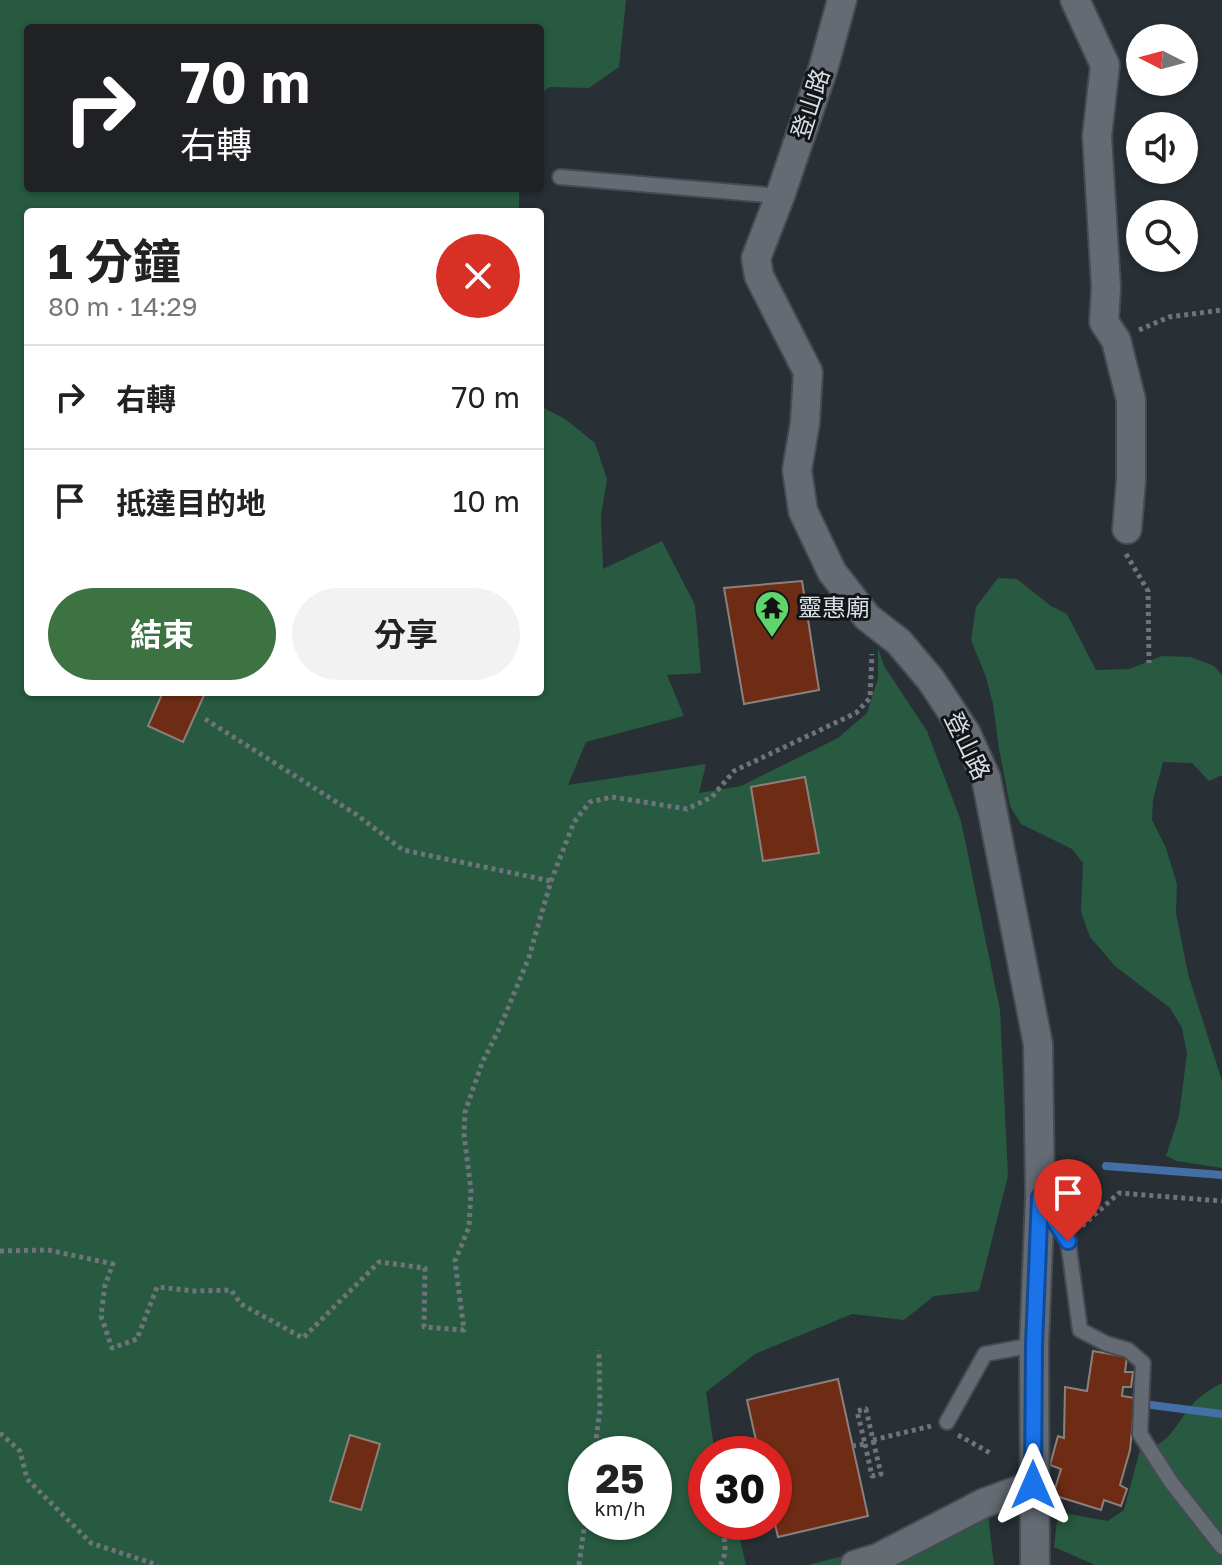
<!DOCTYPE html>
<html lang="zh-TW">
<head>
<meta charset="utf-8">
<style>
	:root { --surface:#fff; --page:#f2f2f2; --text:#222; --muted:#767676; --line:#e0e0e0; --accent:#3d7343 }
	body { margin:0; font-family:"Golos Text","Noto Sans TC",sans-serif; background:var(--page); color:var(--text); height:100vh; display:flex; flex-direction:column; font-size:30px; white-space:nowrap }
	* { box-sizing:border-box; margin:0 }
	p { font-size:26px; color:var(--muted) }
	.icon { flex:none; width:44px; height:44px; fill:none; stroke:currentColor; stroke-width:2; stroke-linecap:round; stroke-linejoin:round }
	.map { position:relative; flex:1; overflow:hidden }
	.sheet { position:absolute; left:24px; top:208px; width:520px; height:488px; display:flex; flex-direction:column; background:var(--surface); border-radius:8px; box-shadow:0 2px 6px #0004 }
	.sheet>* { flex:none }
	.top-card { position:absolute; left:24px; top:24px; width:520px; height:168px; border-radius:8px; box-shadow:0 2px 6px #0004; background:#202124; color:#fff; overflow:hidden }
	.needle { width:52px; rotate:276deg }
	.controls { position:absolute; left:1126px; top:24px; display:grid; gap:16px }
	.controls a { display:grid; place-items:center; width:72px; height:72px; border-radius:50%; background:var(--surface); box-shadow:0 2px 6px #0004; font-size:40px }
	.speed { position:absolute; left:568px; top:1436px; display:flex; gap:16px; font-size:40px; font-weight:700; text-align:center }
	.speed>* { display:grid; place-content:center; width:104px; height:104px; border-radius:50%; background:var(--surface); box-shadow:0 2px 6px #0004; line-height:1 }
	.speed small { font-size:20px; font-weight:400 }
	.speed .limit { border:12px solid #d22; background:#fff; color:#111 }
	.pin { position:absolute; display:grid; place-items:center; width:68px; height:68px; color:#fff; margin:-82px -34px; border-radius:50% 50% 50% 0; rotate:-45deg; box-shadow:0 0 8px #0007 }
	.pin .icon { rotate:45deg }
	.me { position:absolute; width:88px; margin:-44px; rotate:0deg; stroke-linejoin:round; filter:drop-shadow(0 0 6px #0008) }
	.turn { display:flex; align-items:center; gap:28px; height:168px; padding:0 24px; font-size:36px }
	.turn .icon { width:104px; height:104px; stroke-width:2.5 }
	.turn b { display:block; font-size:56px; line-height:68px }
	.round { display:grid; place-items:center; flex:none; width:84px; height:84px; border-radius:42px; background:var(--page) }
	.summary { display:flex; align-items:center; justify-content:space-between; height:136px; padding:0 24px }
	h1 { font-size:48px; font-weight:700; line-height:60px }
	.primary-button { display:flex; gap:16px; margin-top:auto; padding:16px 24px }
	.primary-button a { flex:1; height:92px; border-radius:48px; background:var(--accent); color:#fff; font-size:32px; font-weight:700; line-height:92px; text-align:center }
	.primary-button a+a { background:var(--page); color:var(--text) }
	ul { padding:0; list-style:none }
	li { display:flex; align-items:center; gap:24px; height:104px; padding:0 24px; border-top:2px solid var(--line) }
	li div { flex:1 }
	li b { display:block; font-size:30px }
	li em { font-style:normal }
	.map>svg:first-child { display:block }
	.green { fill:#275a40; fill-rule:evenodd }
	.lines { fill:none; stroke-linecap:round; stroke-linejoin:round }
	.stream { stroke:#436ea6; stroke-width:8 }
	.building { fill:#6f2c14; stroke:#8c807c; stroke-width:2 }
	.service-casing { stroke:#464b51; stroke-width:18 }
	.minor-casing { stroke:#464b51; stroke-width:32 }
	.path { stroke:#6e7479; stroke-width:5; stroke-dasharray:4 4; stroke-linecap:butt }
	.service { stroke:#646b73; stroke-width:14 }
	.minor { stroke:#646b73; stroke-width:28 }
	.route-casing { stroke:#114b97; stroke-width:20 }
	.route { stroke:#1a73e8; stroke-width:14 }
	.labels { text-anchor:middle; stroke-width:6; stroke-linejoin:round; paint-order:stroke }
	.street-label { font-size:24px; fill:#dbdfe4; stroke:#131619 }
	.poi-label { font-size:24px; fill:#dbdfe4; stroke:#131619; text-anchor:start }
</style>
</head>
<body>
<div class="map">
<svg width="1222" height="1565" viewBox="0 0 1222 1565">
	<rect width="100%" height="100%" fill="#282f35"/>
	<path class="green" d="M0,0H626L619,67L589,88L550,87L540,94V28H28V188H519V212H28V692H540V406L565,419L595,443L607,479L601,516L603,569L662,541L695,605L701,673L667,675L684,716L586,742L568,785L706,764L699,793L741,786L838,738L867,713L878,678V648L884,666L927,731L961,821L1000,1010L1008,1176L979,1291L934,1296L904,1320L852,1314L755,1354L706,1392L715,1454H706V1522H736L746,1565H0ZM586,1454H654V1522H586Z
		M998,578L1017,579L1051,606L1067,614L1096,670L1129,669L1162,656L1191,657L1214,666L1222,675V775L1209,781L1192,763L1163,762L1153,800L1152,820L1166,848L1177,884L1176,913L1188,974L1222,1081V1168L1177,1161L1166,1156L1179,1116L1187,1053L1182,1028L1170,1008L1115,966L1090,937L1081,912L1083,863L1072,849L1021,824L1010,806L999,749L993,704L986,677L971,640L976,607Z
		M1222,1383V1565H1095L1054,1547L1058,1512L1108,1521L1124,1510L1140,1450C1169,1446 1174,1427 1191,1406C1199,1396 1211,1389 1222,1383Z
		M985,1489L994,1565H808L879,1547Z"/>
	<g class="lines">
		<path class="stream" d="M1106,1166L1222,1175
			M1151,1405L1222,1414"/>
	</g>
	<path class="building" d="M802,581L819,690L744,704L724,588Z
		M163,692L205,693L183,742L148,726Z
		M805,777L819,853L763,861L751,787Z
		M1093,1351L1127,1357L1125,1372H1133L1131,1387H1123L1122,1396L1135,1398L1130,1450L1120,1485L1127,1489L1121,1506L1104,1500L1101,1510L1053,1495L1061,1469L1050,1465L1058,1436L1064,1438L1065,1387L1087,1391Z
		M838,1379L868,1516L778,1537L774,1520V1454H759L747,1400Z
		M350,1435L380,1444L361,1510L330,1501Z"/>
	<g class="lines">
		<defs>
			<path id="service" d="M560,177L780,196
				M1043,1202L1068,1241L1080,1330L1107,1344L1128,1350L1143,1363L1140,1434L1171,1482L1222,1547
				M947,1422L985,1354L1034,1345"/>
			<path id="minor" d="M842,0L823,69L780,196L756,258L759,276L808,372L805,423L797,470L803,511L832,572L867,617L899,642L931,680L966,733L986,778L1038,1044L1040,1197L1034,1345L1035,1565
				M1075,0L1105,65L1097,136L1106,287L1104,322L1116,340L1131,400V480L1127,529
				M855,1565L878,1558L984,1503L1033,1485"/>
		</defs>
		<use href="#service" class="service-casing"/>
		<use href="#minor" class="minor-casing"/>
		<path class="path" d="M1139,330L1169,317L1222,310
			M1126,554L1148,591L1149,663
			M205,719L357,815L403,850L551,881
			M1082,1226L1119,1193L1222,1201
			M0,1251L48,1250L113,1264L105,1285L101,1316L112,1348L137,1339L157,1287L195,1291L231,1290L241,1304L303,1338L379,1262L425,1268L424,1327L464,1330L455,1261L469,1227L471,1191L464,1134L465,1112L482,1063L501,1025L529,957L551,881L574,822L590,802L612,797L687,809L712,797L734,771L856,713L870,698L872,654
			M0,1433L20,1451L27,1479L91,1543L158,1565
			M958,1435L992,1454
			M865,1444L872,1476L881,1474L873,1440
			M852,1446L865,1444L857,1411L866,1409L873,1440L931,1426
			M594,1454L600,1410L599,1350
			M579,1565L586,1514
			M720,1565C729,1552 724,1536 720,1522"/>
		<use href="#service" class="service"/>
		<use href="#minor" class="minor"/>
	</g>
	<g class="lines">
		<defs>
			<path id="route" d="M1033,1485L1034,1345L1040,1197L1068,1241"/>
		</defs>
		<use href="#route" class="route-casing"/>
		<use href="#route" class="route"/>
	</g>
	<defs>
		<symbol id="temple-pin" viewBox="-11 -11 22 30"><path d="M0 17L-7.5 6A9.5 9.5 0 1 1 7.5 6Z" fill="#5fd56b" stroke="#131619"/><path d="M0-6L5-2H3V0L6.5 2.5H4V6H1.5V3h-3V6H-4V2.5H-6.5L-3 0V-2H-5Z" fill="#111"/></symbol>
	</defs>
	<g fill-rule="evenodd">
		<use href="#temple-pin" x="752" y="588" width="40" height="54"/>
	</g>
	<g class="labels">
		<g class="street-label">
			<text transform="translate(811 104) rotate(-72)" y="8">登山路</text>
			<text transform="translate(967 746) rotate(64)" y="8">登山路</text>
		</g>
		<g class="poi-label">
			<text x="798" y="616">靈惠廟</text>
		</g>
	</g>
</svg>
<div class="controls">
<a><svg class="needle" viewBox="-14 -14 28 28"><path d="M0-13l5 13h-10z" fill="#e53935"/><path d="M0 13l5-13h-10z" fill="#767676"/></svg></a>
<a><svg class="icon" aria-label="sound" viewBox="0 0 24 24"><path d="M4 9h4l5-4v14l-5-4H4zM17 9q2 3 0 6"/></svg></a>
<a><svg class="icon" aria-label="search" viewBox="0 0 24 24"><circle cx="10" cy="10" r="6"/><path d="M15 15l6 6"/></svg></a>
</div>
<div class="speed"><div>25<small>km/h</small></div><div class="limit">30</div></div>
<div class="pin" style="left:1068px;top:1241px;background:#d93025"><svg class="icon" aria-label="arrive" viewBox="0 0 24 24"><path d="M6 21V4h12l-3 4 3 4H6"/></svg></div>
<svg class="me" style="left:1033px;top:1485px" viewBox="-20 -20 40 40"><path d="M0-17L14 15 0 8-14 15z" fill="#1a73e8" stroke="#fff" stroke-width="4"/></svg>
<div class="top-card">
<div class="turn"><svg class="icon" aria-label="right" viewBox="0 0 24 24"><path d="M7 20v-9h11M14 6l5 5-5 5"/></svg><div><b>70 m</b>右轉</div></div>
</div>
<section class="sheet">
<div class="summary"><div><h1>1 分鐘</h1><p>80 m · 14:29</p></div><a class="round" style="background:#d93025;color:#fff"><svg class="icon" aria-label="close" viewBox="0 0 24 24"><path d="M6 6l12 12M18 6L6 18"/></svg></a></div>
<ul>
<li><svg class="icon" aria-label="right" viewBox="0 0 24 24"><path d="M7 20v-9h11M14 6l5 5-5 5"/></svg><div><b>右轉</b></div><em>70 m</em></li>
<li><svg class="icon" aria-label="arrive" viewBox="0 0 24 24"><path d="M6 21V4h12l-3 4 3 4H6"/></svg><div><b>抵達目的地</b></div><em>10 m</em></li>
</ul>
<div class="primary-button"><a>結束</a><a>分享</a></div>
</section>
</div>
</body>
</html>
